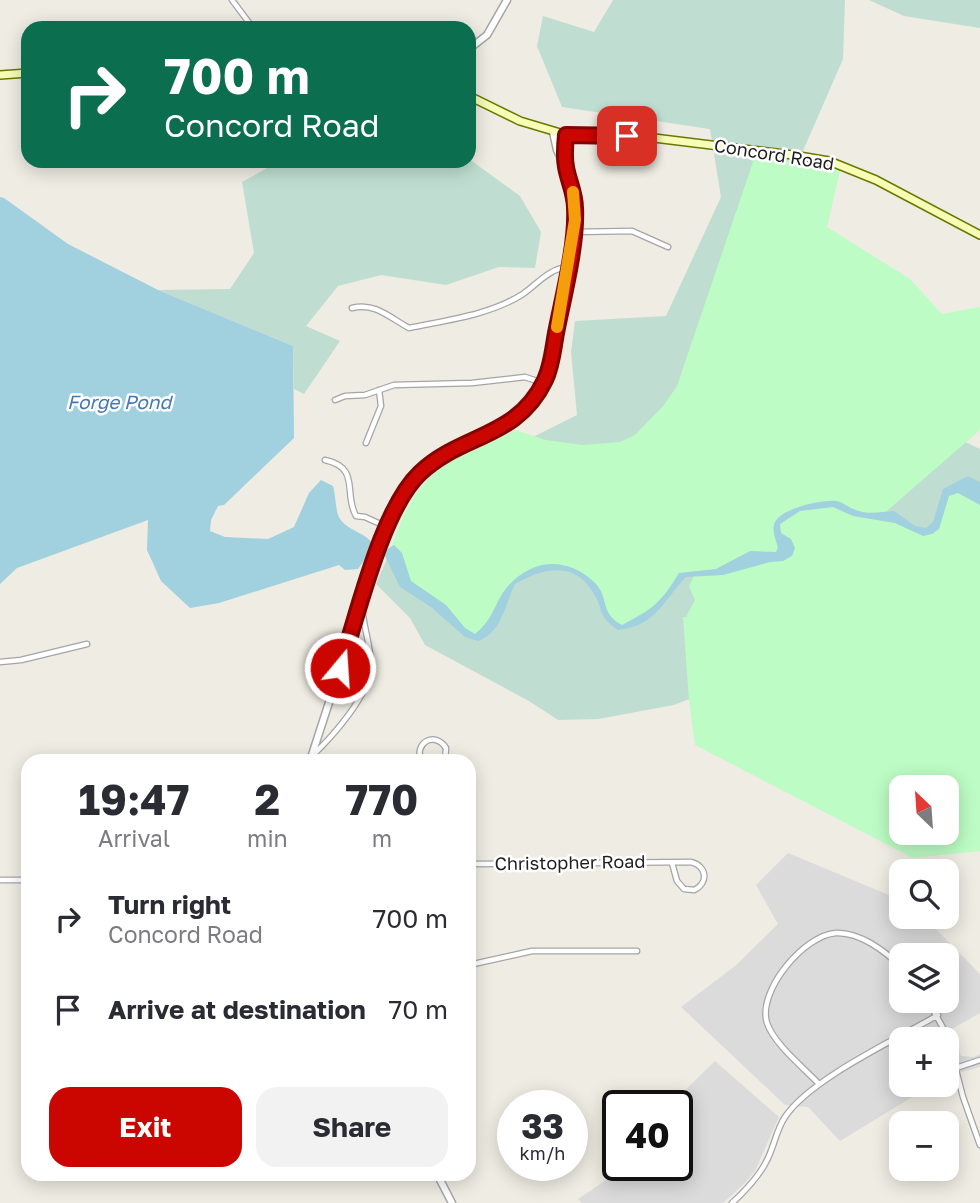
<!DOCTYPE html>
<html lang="en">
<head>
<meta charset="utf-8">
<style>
	:root { --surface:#fff; --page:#f2f2f3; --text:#2b2b33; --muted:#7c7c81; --accent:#cb0500 }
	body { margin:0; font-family:"Golos Text",sans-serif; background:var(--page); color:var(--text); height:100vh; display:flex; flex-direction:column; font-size:26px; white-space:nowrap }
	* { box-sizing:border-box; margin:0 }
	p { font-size:23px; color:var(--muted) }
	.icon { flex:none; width:38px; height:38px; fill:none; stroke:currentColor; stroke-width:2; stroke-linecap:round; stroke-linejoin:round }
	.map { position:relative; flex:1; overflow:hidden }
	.sheet { position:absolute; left:21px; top:754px; width:455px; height:427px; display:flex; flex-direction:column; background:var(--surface); border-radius:21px; box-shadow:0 4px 18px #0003 }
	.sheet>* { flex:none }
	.top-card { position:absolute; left:21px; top:21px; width:455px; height:147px; border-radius:21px; box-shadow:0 4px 18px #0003; background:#0b6e4f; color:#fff; overflow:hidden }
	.needle { width:46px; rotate:335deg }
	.tools { position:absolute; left:889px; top:775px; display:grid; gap:14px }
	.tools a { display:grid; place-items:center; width:70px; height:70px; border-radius:14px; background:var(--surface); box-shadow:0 4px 18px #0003; font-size:35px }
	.speed { position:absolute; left:497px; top:1090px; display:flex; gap:14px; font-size:35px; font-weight:700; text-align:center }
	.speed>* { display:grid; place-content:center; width:91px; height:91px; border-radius:50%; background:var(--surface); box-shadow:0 4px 18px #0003; line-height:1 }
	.speed small { font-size:18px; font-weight:400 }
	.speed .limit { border:4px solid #111; border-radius:10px; background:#fff; color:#111 }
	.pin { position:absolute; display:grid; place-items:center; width:60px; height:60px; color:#fff; margin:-30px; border-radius:14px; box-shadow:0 4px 10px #0006 }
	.me { position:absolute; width:77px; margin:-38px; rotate:18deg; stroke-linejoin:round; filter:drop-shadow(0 0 5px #0008) }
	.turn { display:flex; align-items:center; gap:24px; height:147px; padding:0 28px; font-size:32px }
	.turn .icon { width:91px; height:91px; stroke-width:2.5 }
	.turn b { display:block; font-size:49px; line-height:60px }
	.eta { display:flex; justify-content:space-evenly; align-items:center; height:119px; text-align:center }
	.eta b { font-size:42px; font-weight:700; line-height:49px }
	.cta { display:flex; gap:14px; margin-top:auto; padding:14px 28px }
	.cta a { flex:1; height:80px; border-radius:21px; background:var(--accent); color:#fff; font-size:28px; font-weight:700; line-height:80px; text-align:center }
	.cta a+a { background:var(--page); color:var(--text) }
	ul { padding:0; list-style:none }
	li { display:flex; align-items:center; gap:21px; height:91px; padding:0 28px }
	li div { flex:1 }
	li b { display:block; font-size:26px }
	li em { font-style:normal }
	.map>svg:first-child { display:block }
	.residential { fill:#dcdbdb; fill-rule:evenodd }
	.wetland { fill:#bfded1 }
	.park { fill:#bdfcc4; fill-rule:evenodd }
	.water { fill:#a1d0df }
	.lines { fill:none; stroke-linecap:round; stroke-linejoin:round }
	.minor-casing { stroke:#a5a5a5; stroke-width:7 }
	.tertiary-casing { stroke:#a5a5a5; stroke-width:9 }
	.secondary-casing { stroke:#697900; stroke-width:10 }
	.minor { stroke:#fff; stroke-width:4.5 }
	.tertiary { stroke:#fff; stroke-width:6 }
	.secondary { stroke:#f7fdb4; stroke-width:7 }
	.route-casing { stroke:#840300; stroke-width:18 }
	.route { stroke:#cb0500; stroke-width:12 }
	.slow { stroke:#f59e0b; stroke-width:12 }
	.labels { text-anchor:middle; stroke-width:5; stroke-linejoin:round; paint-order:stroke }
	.street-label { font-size:18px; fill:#1e1e1e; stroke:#fff }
	.water-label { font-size:19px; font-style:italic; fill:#4579b2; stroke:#fff }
</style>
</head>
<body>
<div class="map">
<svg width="980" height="1203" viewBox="0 0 980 1203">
	<rect width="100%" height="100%" fill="#efece3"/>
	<path class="residential" d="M788,853L901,900V917H924L980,974V1013L952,1029L961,1056L974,1057L980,1054V1067L947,1076V1040H901V1085H932L840,1141L808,1107L785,1105L681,1007L735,966L778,924L756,885ZM901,956H947V1001H901Z
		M715,1061L779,1117L755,1171L745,1183L723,1203H582L578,1199L627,1166H677V1106H669Z"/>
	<path class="wetland" d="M613,0H845L843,59L779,206L871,397L980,449V558L705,693L674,705L598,719L558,720L529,701L425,645L410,618L376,584L401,526L525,441L577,415L571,352L575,321L666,316L721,197L710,129L562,107L537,46L543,16L594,32Z
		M869,0H980V28L904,16Z
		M469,159L520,196L541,232L535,268L499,267L446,285L381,275L338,286L306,326L340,341L304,394L294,389L293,346L158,290L230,289L254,253L242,182L280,161H469Z"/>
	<path class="park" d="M755,156L807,163L840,171L827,227L910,279L942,314L980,307V430L881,516L916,531L935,526L947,495L960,489L980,502V851L913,858L695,745L689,700L683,617H686L695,600L689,586L694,576L692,574L678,581L660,608L620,628L607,619L593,587L573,570L554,566L534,571L513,583L497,620L480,637L465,635L411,588L389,556C399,521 414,485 446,465C468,451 493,444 515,430L546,440L582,445L620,442L635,435L664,405L677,386ZM901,788H947V833H901Z"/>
	<path class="water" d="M0,197L4,198L68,244L158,290L293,346L294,438L224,505L218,506L211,520L210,531L225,537L268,539L294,527L309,493L321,480L333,486C336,496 335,511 340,519C349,532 367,532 374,546L358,569L345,570L339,565L219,603L190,608L161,581L147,550L148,520L17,568L0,584Z
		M968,476L980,482V505L958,493L949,496L939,529L932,534L923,536L895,523L853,516L833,507L800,511L780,524L781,533L791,539L795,548L792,556L783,561L770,562L723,575L686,577C663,601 656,626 618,630C596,615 605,610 592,591C573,560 541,569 515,584C504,606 503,631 478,641L465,637L431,607L400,587L383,552L394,545L402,553L411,581L446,605L465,628L475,634C495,618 494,602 508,586C534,558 567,557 594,582C610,597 599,613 622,625C654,608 660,604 679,573L716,569L750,551L776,552L778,548C776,539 771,531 775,522C782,508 823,499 836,501C843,502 849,508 856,510C868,515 881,512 894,511L915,526L926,528L933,522L943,489Z"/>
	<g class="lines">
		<defs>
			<path id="minor" d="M232,0L253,28
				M573,232L632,231L668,247
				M352,308C375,302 390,318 409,328C447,320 490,315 523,294C537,284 550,268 568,267
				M335,400L345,396L365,395L394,385L472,383L525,377L543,383
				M366,443L381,406L379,390
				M325,460C361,468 343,493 356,516L365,517L387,527
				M0,662L21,660L87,644
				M312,756C332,737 370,695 371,666C371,646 363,626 362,606
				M421,761C414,742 435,731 446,748L445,761
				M469,864L691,862C707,866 709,883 694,890L684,889L677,881L672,863
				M0,880H28
				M469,965L532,951H637
				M928,1001L947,1035L963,1097L980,1145
				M956,1068L980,1060
				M819,1084C804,1068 774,1044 767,1023C757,991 804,935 836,933C860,932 885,951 901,967
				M732,1203C745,1191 758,1178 766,1162C774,1148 776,1130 785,1117C810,1079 897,1039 938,1015"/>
			<path id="tertiary" d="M469,49L487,35L507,0
				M566,163L567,135
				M310,761L384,533L403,496L414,479L435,461L503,426L520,415L532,402L546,378L561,312L575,220L572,183L557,150L553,132
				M437,1174L452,1203"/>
			<path id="secondary" d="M0,75L28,73
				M469,96L520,121L567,135L646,137L793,155L829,161L876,180L980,235"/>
		</defs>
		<use href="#minor" class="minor-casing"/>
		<use href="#tertiary" class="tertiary-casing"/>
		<use href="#secondary" class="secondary-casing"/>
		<use href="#minor" class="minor"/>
		<use href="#tertiary" class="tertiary"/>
		<use href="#secondary" class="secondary"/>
	</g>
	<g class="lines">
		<defs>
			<path id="route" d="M340,668C358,615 381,510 420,473C462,433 517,439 545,380C552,365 553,349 556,333C563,297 577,244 575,208C575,193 568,180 566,167C564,157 565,145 566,135L627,136"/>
		</defs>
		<use href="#route" class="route-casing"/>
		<use href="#route" class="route"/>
		<path class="slow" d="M557,327L575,220L573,192"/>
	</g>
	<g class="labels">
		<g class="street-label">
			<text transform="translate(774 155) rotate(9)" y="6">Concord Road</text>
			<text transform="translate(570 863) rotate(-1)" y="6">Christopher Road</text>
		</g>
		<g class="water-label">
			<text x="119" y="409">Forge Pond</text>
		</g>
	</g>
</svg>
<div class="tools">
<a><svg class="needle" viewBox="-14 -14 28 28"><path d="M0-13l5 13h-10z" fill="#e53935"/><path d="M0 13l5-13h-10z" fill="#7c7c81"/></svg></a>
<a><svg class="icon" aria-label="search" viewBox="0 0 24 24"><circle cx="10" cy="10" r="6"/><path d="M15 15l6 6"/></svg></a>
<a><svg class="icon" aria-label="layers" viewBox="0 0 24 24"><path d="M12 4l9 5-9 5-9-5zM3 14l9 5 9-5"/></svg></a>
<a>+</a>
<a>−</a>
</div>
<div class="speed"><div>33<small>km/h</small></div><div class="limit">40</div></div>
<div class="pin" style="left:627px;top:136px;background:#d93025"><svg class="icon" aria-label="arrive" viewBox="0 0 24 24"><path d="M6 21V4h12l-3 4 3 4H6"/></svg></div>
<svg class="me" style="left:340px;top:668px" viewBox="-20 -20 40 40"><circle r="17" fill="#cb0500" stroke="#fff" stroke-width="3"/><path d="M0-11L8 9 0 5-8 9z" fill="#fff"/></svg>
<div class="top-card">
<div class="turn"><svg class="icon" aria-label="right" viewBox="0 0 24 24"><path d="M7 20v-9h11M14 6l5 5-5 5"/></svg><div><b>700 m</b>Concord Road</div></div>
</div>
<section class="sheet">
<div class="eta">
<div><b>19:47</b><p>Arrival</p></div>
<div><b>2</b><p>min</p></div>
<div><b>770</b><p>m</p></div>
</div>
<ul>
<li><svg class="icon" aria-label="right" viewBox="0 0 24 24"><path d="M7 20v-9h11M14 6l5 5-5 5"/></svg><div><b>Turn right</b><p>Concord Road</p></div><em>700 m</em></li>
<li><svg class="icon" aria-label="arrive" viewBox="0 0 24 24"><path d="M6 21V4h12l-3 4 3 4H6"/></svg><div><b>Arrive at destination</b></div><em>70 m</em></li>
</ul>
<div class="cta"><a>Exit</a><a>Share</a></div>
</section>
</div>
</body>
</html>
